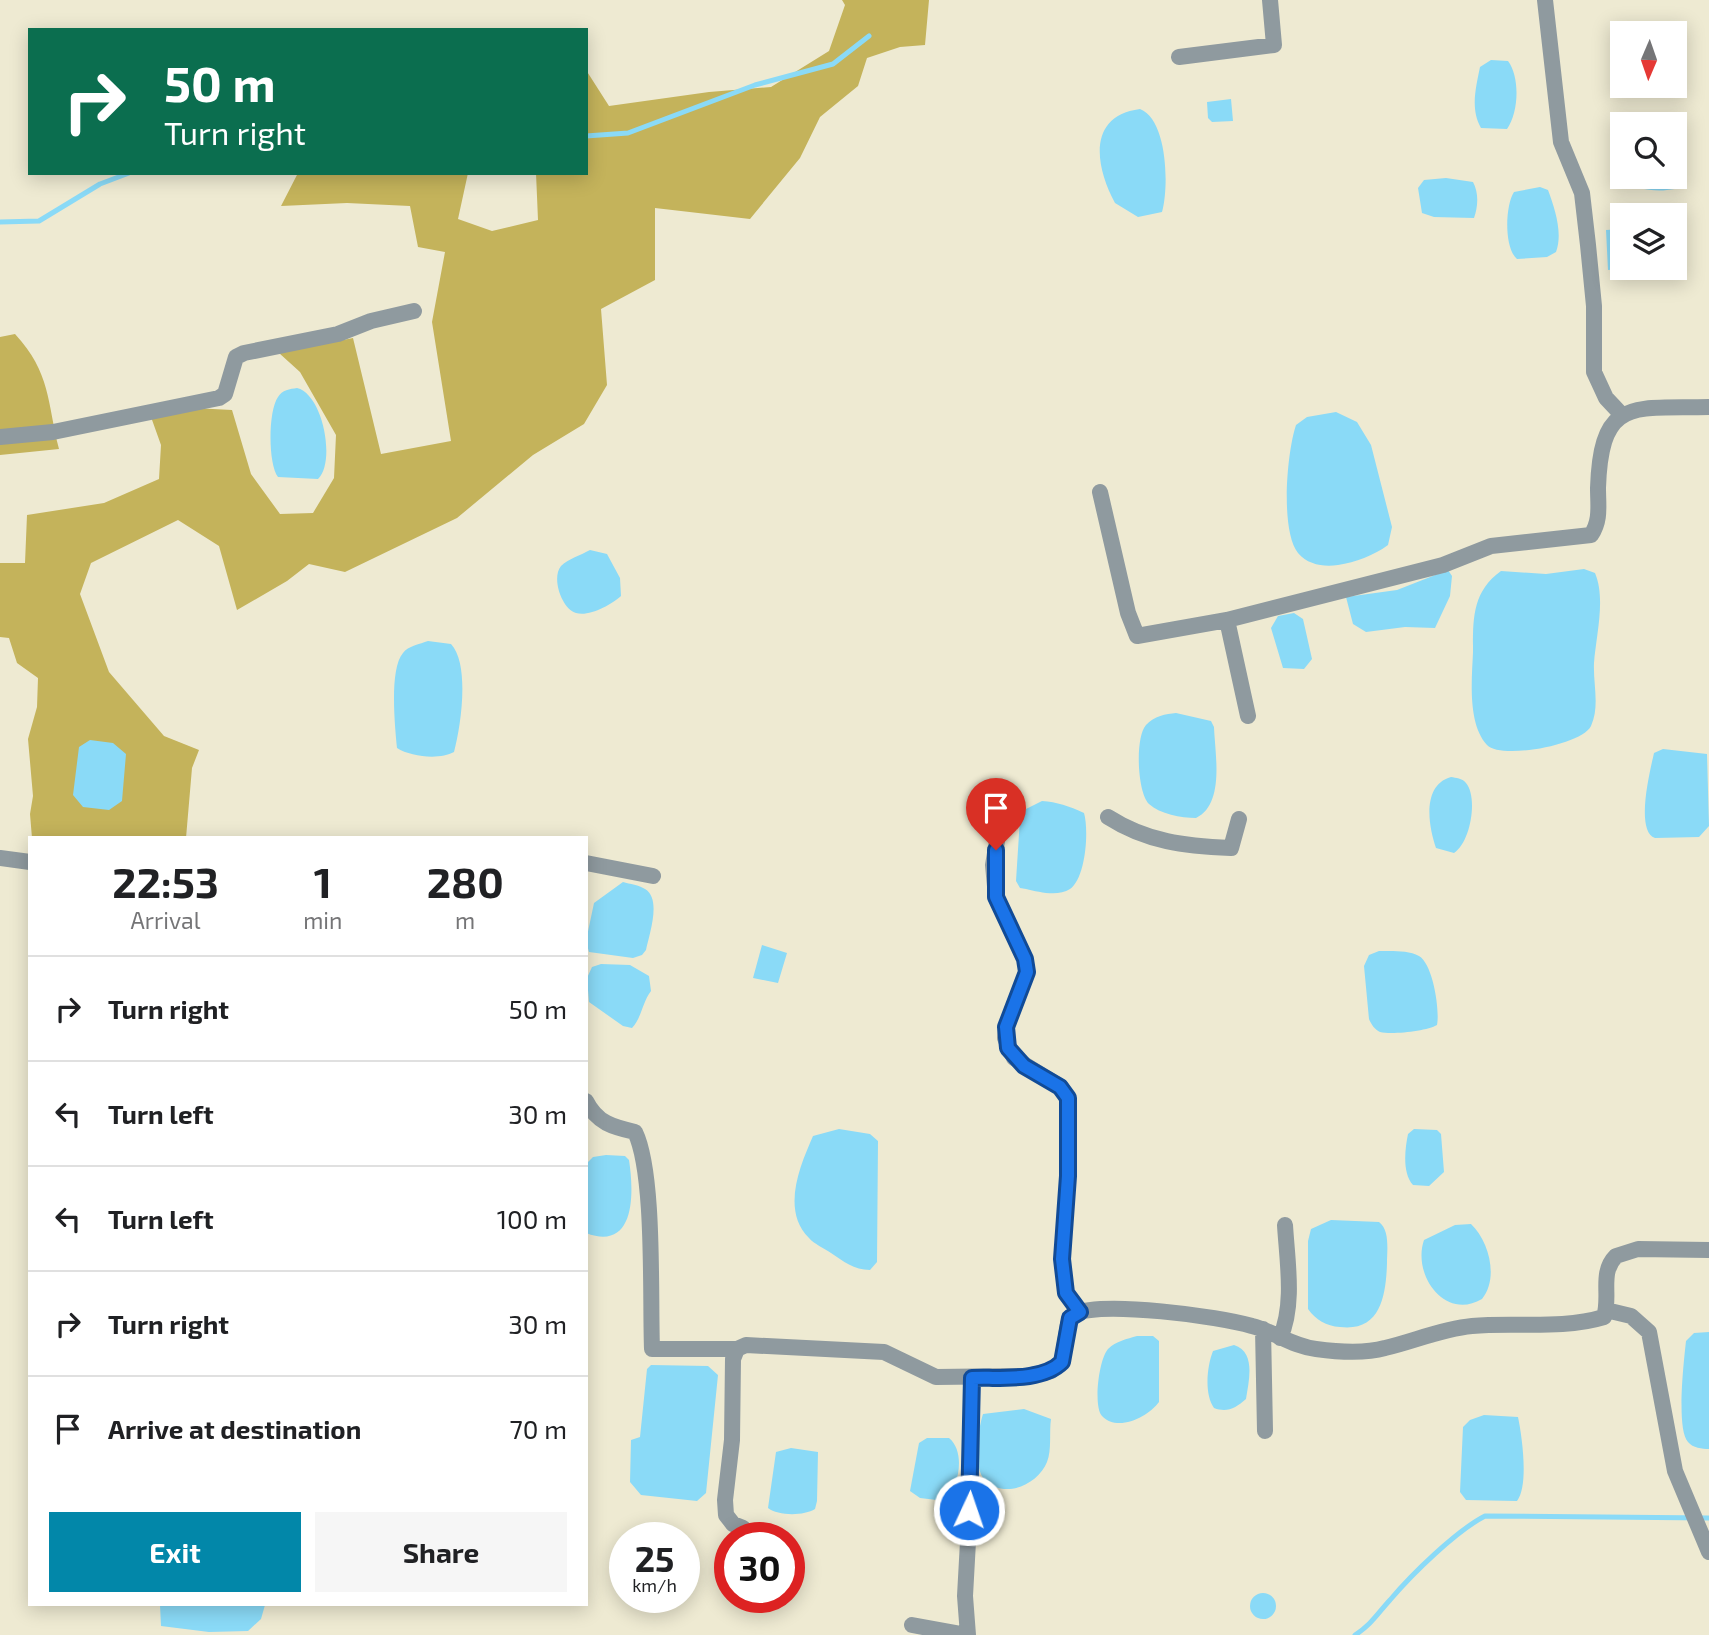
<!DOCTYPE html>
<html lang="en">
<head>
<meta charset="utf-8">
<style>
	:root { --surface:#fff; --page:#f6f6f6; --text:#202124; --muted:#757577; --line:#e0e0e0; --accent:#0287a9 }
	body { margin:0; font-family:"Exo 2",sans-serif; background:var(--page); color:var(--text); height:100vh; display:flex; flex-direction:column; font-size:26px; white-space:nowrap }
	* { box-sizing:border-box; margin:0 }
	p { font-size:23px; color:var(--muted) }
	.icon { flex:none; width:38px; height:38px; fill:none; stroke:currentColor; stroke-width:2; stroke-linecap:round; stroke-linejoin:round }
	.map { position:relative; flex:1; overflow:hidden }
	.details { position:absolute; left:28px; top:836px; width:560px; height:770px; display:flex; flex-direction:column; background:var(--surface); border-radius:0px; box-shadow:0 4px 18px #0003 }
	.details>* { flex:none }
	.banner { position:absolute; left:28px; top:28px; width:560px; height:147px; border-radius:0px; box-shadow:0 4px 18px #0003; background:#0b6e4f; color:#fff; overflow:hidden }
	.needle { width:46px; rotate:182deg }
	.controls { position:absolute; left:1610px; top:21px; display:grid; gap:14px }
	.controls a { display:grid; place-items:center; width:77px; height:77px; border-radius:0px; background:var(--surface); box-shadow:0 4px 18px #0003; font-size:35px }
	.speed { position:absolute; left:609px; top:1522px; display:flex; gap:14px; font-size:35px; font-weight:700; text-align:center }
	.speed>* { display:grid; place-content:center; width:91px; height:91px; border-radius:50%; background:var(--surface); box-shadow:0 4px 18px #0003; line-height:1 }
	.speed small { font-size:18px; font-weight:400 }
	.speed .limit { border:10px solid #d22; background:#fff; color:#111 }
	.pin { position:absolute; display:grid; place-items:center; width:60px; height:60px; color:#fff; margin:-72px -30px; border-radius:50% 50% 50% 0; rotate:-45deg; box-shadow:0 0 7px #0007 }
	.pin .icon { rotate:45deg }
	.me { position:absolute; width:77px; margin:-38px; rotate:3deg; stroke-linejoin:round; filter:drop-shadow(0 0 5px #0008) }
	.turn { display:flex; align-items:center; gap:24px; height:147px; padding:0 21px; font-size:32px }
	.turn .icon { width:91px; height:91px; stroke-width:2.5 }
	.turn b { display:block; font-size:49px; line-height:60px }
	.eta { display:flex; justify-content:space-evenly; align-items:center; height:119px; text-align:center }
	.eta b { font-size:42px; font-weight:700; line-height:49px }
	.button { display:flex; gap:14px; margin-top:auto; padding:14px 21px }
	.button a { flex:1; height:80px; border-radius:0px; background:var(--accent); color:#fff; font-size:28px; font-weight:700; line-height:80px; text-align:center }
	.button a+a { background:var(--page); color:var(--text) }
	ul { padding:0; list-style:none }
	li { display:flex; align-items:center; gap:21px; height:105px; padding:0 21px; border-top:2px solid var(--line) }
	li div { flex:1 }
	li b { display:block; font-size:26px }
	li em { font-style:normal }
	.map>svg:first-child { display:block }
	.forest { fill:#c4b35b }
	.water { fill:#8adaf7 }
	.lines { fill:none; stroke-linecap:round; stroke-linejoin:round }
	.stream { stroke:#8adaf7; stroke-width:5 }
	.street { stroke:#8f9a9f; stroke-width:16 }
	.route-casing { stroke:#114b97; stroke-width:18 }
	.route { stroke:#1a73e8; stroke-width:12 }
</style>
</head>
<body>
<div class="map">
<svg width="1709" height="1635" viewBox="0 0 1709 1635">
	<rect width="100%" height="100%" fill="#eeead2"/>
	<path class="forest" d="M842,0H929L925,45L900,47L867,58L858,86L820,117L800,158L750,219L655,208V280L601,309L607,385L584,424L533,455L457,518L345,572L309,564L287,581L237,610L219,546L178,520L91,563L80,594L109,672L164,736L199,750L192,768L186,838H32L30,814L33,796L28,739L37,707L38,678L17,663L9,638L0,637V563H25L27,515L104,503L159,479L161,445L151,417L193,408L232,410L251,474L280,514L313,513L334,478L336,435L300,372L279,353L353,338L381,454L451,441L432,322L445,252L418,247L410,206L347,203L281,206L298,173H468L458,219L492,231L538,220L536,173H586V70L609,106L709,92L771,87L829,51L845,5Z
		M15,334C51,373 47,402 59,449L0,455V337Z"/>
	<path class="water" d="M1491,60L1508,61C1520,77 1519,112 1507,129L1481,128C1470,109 1476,87 1480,67Z
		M1231,99L1233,121L1212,122L1208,118L1207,102Z
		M1140,109C1168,120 1169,188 1162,212L1138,217L1115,203C1095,166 1087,116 1140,109Z
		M1675,125L1683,130L1687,184C1671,194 1639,192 1623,181V177H1675Z
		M1446,178L1473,182C1479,193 1478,207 1474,218L1434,217L1422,213L1418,188L1424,180Z
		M1540,187L1548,190C1555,209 1563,233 1556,252L1547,257L1517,259C1504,248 1505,206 1514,192Z
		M1622,229V268H1630L1608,270L1606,230Z
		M297,388C323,394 336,462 318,479L278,477C268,464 268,411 278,397C282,390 290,389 297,388Z
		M1336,412L1357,422L1371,445L1392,527L1388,545C1373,556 1356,562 1338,565C1324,567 1308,565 1298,553C1280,530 1287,452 1296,425L1307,417Z
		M590,550L607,554L620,578L621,596C611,605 589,617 576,613C562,609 551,578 561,566C568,559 581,555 590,550Z
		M1584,569L1595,573C1606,599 1596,636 1594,663C1593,684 1600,706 1591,726C1582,745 1501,760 1487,745C1467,723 1472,678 1473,652C1473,619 1472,592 1501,571L1546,574Z
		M1448,570L1452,576L1450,596L1435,628L1405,627L1366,632L1353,624L1346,597L1397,590Z
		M1294,613L1303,619L1312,659L1304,669L1283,668L1271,628L1278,616Z
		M428,641L451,644C470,664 461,726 454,752C440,760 411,757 397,748C395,727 389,669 403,653C408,646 420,644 428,641Z
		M1176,713L1211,721L1214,727C1215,754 1225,804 1196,818C1181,818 1160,814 1149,804C1137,792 1135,737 1146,725C1154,716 1166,714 1176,713Z
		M90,740L113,743L126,754L122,801L109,810L83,807L73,795L79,747Z
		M1663,749L1707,754L1709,826L1699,837L1655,838C1635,831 1650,771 1654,753Z
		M1451,777C1456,778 1462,778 1466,783C1478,797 1471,842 1454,853L1436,848C1428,825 1422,785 1451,777Z
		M1042,801C1057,802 1069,806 1084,813C1089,830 1086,878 1070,889C1058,897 1039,892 1026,889L1020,888L1016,881L1020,818L1026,809Z
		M623,882C630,884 639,885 645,889C662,899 649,935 646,950L642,955L633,958L589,952L586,941L594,903Z
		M762,945L787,953L778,983L753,978Z
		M1379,951C1392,951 1408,950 1419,956C1433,964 1440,1010 1437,1025C1427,1031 1392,1035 1380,1032C1375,1030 1371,1024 1369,1019L1364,966L1369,955Z
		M601,964L630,965L649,976L651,991C642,1003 642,1017 632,1028L623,1026L589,1002L587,978L592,967Z
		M839,1129L870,1134L878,1141L877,1262L870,1270C854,1270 843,1261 831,1253C824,1248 814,1244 809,1238C781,1210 800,1166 813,1136Z
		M1414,1129L1437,1130L1441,1134L1444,1172L1429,1186L1413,1185C1402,1173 1405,1149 1408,1134Z
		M606,1155L625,1156L629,1160C634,1192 636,1252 586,1233V1164L593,1157Z
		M1331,1220L1379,1222C1390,1230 1387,1250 1387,1263C1386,1295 1381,1332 1340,1327C1326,1326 1316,1320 1308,1309V1241L1311,1229Z
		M1471,1224C1489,1241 1499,1278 1482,1299C1445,1321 1412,1275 1424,1240L1455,1225Z
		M1709,1332V1449C1702,1449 1693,1448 1688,1442C1676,1429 1684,1360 1686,1341L1694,1333Z
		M1137,1336H1153L1159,1341V1402C1149,1416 1118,1433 1102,1416C1093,1406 1099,1359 1108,1349C1116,1341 1127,1339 1137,1336Z
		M1234,1345C1256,1352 1249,1380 1246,1399C1236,1408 1227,1413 1214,1408C1204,1394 1207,1366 1213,1351Z
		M651,1365L708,1366L718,1375L706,1493L697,1501L641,1495L630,1482L631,1440L640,1437L647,1369Z
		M1024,1409L1051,1419C1049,1432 1052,1450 1047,1462C1038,1485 1003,1500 984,1479C973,1466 978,1429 983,1414Z
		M1484,1415L1518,1417C1522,1436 1529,1486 1517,1501L1466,1500L1460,1492L1463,1427L1470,1420Z
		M927,1438H949C966,1452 959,1487 945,1501L920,1498L910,1491L919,1443Z
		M791,1448L818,1452L817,1501L815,1509C804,1516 778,1516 768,1508L776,1452Z
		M1250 1606a13 13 0 1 1 26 0a13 13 0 1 1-26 0Z
		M160,1605H265L261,1619L248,1631L209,1632L161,1626Z"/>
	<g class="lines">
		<path class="stream" d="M586,136L628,133L755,85L833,64L869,36
			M0,222L39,221L100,184L129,173
			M1355,1635C1371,1625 1378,1613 1390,1600C1412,1574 1456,1531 1485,1516L1709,1518"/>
		<path class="street" d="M1545,0L1561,142L1582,193L1588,245L1594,306V372L1606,398L1621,414
			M1179,57L1274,45L1270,0
			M0,437L53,432L219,398L225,394L236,357L244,353L338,334L371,321L414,311
			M1100,492L1128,613L1137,636L1227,620L1443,565L1491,546L1591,535C1601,520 1598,506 1598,488C1601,396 1633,409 1709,407
			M1227,620L1248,716
			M1108,817C1147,842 1185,846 1231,848L1239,819
			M998,835L993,865L996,897L1025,959L1027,972L1006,1027L1005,1038L1014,1058L1061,1087L1067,1098L1068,1176L1062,1259L1066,1293L1080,1312
			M0,858L30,862
			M586,863L653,876
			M586,1101C597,1123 613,1127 635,1132C655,1173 650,1297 652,1349H737
			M1606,1310L1631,1316L1649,1332L1675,1471L1709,1552
			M1263,1329L1265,1431
			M1280,1338C1295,1305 1287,1260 1285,1225
			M743,1528L733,1524L726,1515L725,1500L732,1440L733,1359L737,1349L746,1345L884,1352L936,1377L1026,1376L1051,1371L1062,1361L1068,1324L1074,1314C1103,1301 1219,1316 1252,1326C1275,1332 1292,1346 1316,1349C1338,1352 1364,1354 1385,1348C1415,1341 1441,1329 1472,1326C1516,1322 1561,1330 1604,1317C1611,1296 1599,1273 1616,1256L1638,1249L1709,1250
			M912,1625L967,1635
			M968,1635L965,1596L971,1487L972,1378"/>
	</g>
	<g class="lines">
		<defs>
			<path id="route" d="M969,1510L972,1378C999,1377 1042,1382 1062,1362L1070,1318L1080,1312L1066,1293L1062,1259L1068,1176V1098L1060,1087L1024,1066L1008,1048L1006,1027L1027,972L1025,959L996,897V850"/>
		</defs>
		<use href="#route" class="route-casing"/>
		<use href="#route" class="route"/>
	</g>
</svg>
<div class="controls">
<a><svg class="needle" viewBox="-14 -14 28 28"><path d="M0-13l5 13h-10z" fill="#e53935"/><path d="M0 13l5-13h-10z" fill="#757577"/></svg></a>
<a><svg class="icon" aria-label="search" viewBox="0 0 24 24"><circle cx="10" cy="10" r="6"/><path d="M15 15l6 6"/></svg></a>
<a><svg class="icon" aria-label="layers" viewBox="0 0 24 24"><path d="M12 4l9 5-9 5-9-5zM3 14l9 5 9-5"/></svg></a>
</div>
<div class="speed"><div>25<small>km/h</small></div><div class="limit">30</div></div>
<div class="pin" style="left:996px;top:850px;background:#d93025"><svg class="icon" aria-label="arrive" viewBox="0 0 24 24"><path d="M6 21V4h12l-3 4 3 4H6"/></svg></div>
<svg class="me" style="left:969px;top:1510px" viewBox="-20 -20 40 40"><circle r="17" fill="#1a73e8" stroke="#fff" stroke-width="3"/><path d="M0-11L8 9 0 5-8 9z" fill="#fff"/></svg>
<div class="banner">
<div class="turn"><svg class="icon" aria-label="right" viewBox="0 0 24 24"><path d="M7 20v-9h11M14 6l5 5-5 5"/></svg><div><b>50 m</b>Turn right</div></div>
</div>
<section class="details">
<div class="eta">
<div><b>22:53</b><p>Arrival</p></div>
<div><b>1</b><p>min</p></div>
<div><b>280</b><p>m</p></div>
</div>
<ul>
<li><svg class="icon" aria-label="right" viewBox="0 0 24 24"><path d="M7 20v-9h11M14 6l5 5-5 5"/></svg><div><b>Turn right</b></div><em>50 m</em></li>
<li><svg class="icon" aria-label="left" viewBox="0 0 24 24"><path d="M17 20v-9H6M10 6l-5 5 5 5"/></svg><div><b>Turn left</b></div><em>30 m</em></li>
<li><svg class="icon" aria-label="left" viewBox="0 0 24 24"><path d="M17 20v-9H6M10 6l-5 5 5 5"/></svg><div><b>Turn left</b></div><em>100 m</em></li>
<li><svg class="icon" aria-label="right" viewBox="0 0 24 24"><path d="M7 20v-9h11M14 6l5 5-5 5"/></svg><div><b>Turn right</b></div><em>30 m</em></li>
<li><svg class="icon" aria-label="arrive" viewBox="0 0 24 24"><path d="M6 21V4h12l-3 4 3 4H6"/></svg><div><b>Arrive at destination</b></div><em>70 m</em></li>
</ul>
<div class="button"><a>Exit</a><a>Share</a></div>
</section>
</div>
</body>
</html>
